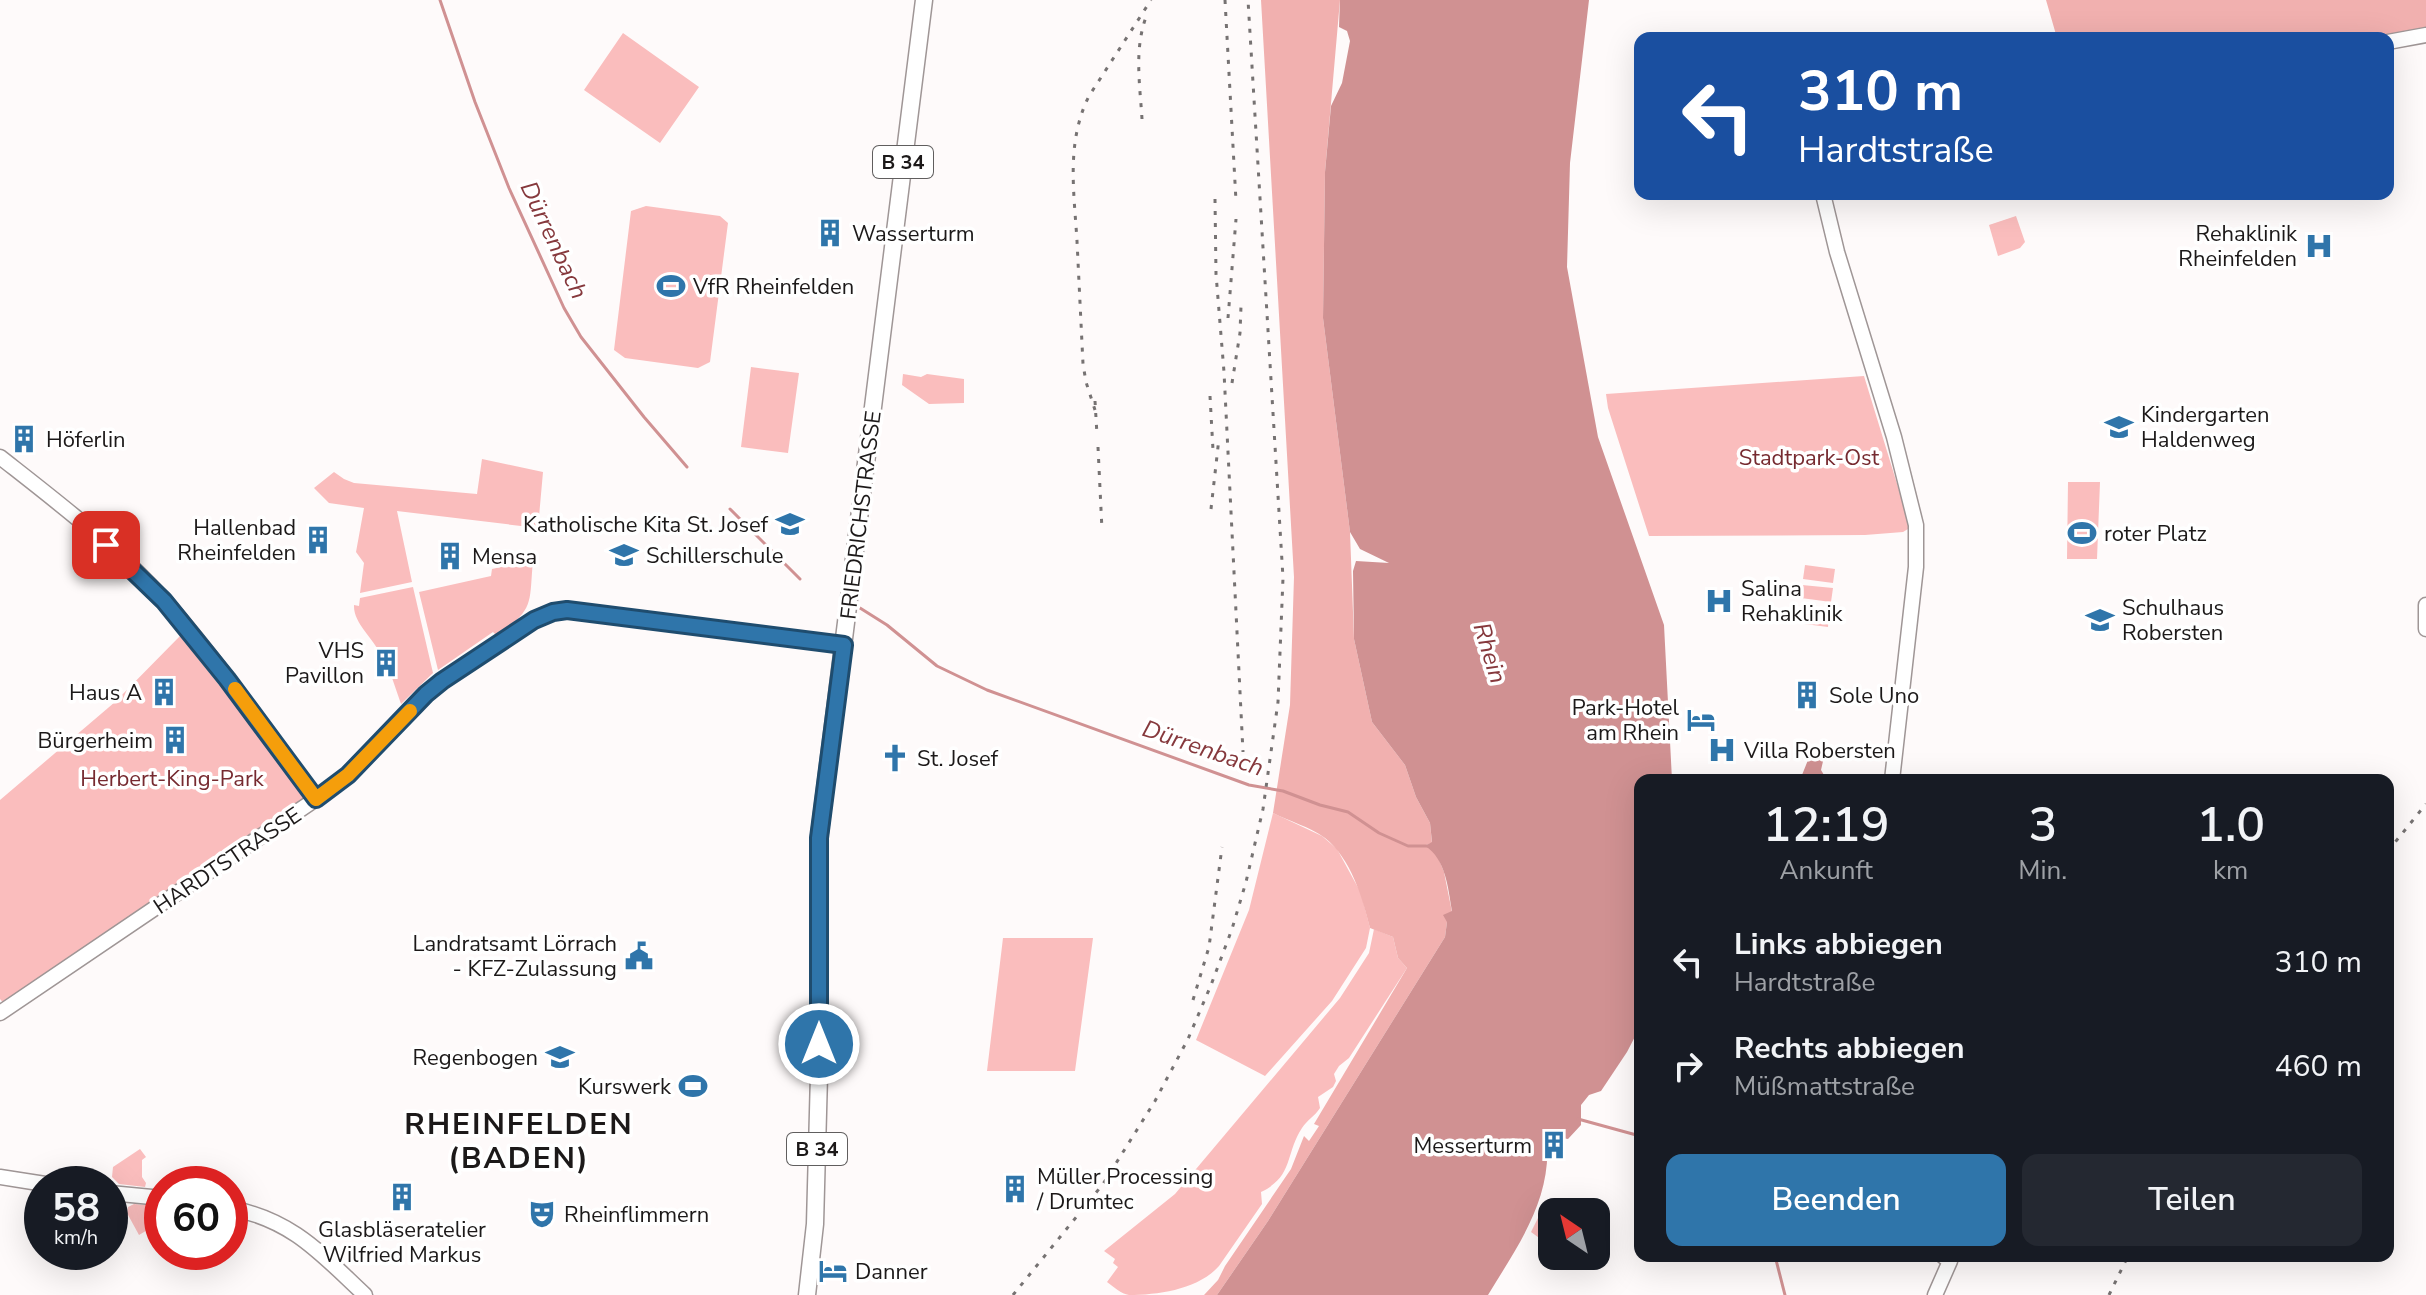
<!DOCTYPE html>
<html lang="de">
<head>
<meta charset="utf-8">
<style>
	:root { --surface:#171b24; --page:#242831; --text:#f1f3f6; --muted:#9ea1a6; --accent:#2f75aa }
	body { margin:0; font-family:"Nunito Sans",sans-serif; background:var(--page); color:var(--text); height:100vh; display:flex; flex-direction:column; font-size:30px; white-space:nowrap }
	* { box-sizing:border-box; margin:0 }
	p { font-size:26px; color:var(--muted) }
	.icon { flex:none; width:44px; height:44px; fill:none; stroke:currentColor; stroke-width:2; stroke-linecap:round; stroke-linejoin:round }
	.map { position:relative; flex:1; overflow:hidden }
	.side { position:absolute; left:1634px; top:774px; width:760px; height:488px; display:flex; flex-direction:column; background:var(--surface); border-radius:16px; box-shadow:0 8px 32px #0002 }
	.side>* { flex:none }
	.top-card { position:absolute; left:1634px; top:32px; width:760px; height:168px; border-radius:16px; box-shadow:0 8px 32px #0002; background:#1a4fa0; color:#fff; overflow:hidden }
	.needle { width:52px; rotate:325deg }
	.tools { position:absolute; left:1538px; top:1198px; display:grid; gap:16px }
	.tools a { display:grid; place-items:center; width:72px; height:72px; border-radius:16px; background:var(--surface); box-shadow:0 8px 32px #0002; font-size:40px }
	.speed { position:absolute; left:24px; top:1166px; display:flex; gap:16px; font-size:40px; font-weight:700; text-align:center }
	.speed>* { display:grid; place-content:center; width:104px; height:104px; border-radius:50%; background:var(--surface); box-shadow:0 8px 32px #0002; line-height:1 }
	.speed small { font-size:20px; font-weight:400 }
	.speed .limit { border:12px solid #d22; background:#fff; color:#111 }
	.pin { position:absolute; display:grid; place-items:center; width:68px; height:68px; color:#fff; margin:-34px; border-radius:16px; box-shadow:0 4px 12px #0006 }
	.me { position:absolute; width:88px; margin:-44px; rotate:0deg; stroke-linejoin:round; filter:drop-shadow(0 0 6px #0008) }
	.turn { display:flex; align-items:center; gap:28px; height:168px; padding:0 32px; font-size:36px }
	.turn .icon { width:104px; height:104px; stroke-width:2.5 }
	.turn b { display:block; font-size:56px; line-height:68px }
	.eta { display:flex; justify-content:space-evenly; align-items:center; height:136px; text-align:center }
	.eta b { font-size:48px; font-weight:600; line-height:56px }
	.primary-button { display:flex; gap:16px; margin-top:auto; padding:16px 32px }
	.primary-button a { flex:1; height:92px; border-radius:16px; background:var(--accent); color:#fff; font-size:32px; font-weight:600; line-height:92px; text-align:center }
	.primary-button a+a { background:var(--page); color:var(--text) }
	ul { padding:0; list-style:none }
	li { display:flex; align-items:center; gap:24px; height:104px; padding:0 32px }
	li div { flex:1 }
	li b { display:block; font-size:30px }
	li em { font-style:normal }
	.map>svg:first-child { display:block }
	.green { fill:#fabdbd }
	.forest { fill:#f1b0af }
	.water { fill:#d09192 }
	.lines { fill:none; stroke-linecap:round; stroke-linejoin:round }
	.stream { stroke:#d09192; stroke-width:3 }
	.secondary-casing { stroke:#9f9696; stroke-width:17 }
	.primary-casing { stroke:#9f9696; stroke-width:19 }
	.secondary { stroke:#fff; stroke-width:14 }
	.primary { stroke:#fff; stroke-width:16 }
	.rail { stroke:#767272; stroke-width:3; stroke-dasharray:4 8; stroke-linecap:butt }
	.route-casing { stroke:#1f4c6e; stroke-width:20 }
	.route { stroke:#2f75aa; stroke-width:14 }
	.slow { stroke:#f59e0b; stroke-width:14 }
	.labels { text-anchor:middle; stroke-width:7; stroke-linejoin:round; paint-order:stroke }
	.shield { fill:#fff; stroke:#605e5e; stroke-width:2 }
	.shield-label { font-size:20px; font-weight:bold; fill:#1c1919 }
	.poi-label { font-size:22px; fill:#1c1919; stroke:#fff; text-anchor:start }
	.park-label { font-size:22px; fill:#762a30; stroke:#fff }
	.street-label { font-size:22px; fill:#1c1919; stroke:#fff }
	.water-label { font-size:24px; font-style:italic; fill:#86393d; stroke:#fff }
	.district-label { font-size:30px; font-weight:bold; letter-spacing:2px; fill:#1c1919; stroke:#fff }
</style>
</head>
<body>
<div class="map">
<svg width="2426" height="1295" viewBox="0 0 2426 1295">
	<rect width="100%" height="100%" fill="#fefafa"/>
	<path class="green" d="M623,33L699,87L660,143L584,90Z
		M646,206L720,216L728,223L710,362L698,368L625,358L614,350L631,211Z
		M2016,216L2025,242L2020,248L1998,256L1989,225Z
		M751,367L799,373L788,453L741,447Z
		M903,374L921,377L927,374L964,379V403L929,404L902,385Z
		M1864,376L1909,523L1908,529L1903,532L1865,535L1649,536L1608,408L1606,394Z
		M482,459L543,472L538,528L397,511L412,582L360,593L364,563L356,552L364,508L329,503L314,488L334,472L344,479L354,483L477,494Z
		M2068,482H2100L2097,559H2067Z
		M533,560C529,605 535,608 497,636L493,632L438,670L419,592L491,576L492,569Z
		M1805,565L1835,569L1833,583L1803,579Z
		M1802,585L1833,588L1831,602L1801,598Z
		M413,587L433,673L401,704L390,672L397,669L392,653L381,655C374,639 353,623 354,605L359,606L360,598Z
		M1799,609L1829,613L1828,627L1797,623Z
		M180,636L310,799L5,1005L0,999V800L115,702Z
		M1273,813L1322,836L1337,849L1361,893L1370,928L1366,948L1332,1001L1265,1076L1196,1040L1249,910Z
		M1374,929L1393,937L1398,958L1407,968L1349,1058L1339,1066L1334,1074L1336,1081L1333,1087L1318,1097L1320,1108C1315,1116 1307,1120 1302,1128C1285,1154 1294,1176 1261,1192L1262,1204L1219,1266C1199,1289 1159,1295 1129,1295C1121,1294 1114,1287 1107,1282L1118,1267L1113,1263L1115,1259L1104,1251L1175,1194L1340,998L1369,953Z
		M1003,938H1093L1075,1071H987Z
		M140,1149L146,1157L142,1160V1177L146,1183L145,1187L119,1184L112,1177L113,1167Z
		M134,1204L158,1206L154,1226L139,1235L127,1213L128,1207Z
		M1542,1210L1552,1215V1236L1546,1243L1531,1232Z"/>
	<path class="forest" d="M1261,0H1340L1325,172L1323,318L1350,532L1354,639L1372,722L1405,765L1416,797L1430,823L1432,843L1426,845L1436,852L1444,872L1452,912L1447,922L1445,937L1268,1221L1217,1295H1204L1218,1280L1225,1266L1291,1169L1304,1136L1309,1141L1319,1126L1314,1124L1407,968L1398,958L1393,937L1370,928C1362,896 1351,859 1325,838C1310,827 1289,821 1273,813L1290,705L1294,577Z
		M2046,0H2426V29L2382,38H2057Z"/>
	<path class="water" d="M1340,0H1589L1570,163L1567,267L1598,437L1664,625L1672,780H1640V1027L1627,1052L1601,1091L1589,1095L1581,1105V1125L1568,1139L1556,1137L1547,1143C1551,1201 1517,1247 1488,1295H1217L1268,1221L1445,937L1447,922L1443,915L1452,911C1448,888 1446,859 1425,846L1432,842L1430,823L1416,797L1405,765L1372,722L1354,639L1353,571L1356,561L1389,563L1360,549L1350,532L1323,318L1325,172L1331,106L1342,83L1350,41L1347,31L1339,27Z
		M1819,753L1824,757L1821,770L1824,775L1823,780H1800L1810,755L1816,757Z"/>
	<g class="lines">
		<path class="stream" d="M440,0L475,102L509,188L564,308L581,337L644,417L687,467
			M730,509L800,579
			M860,608L887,625L937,666L987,690L1249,785L1283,791L1320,805L1348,812L1379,833L1408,846H1428
			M1578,1119L1640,1136
			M1775,1256L1785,1295"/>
		<defs>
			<path id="secondary" d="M2388,42L2426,35
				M1823,194L1837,252L1894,437L1916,525V567L1892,780
				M0,457C56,501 118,548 165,601C219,663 267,732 316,799
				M2426,605V629
				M0,1013L316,799L348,775L426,694L442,681L534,620L553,612L567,610L844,645
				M0,1177L45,1184
				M110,1193L162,1198
				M230,1208C293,1220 321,1254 365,1295
				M1935,1295L1950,1261L1943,1256"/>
			<path id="primary" d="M807,1295L815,1224L819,1075V838L924,0"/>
		</defs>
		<use href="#secondary" class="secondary-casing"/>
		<use href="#primary" class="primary-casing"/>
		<use href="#secondary" class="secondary"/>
		<use href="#primary" class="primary"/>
		<path class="rail" d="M1225,0L1236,201
			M1142,119C1140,85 1134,50 1146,17
			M1215,199L1216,274L1224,372L1243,752
			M1228,318L1236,219
			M1232,383L1240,333L1241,306
			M1210,396L1213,450
			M1095,401L1097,435
			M1095,410L1086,382L1083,364C1081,323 1079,282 1077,241C1074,191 1066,142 1089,96L1151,0
			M1098,447L1102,530
			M1211,509L1219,438
			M2388,851L2426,804
			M1193,1000L1209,947L1222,847
			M1013,1295L1103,1184L1155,1101L1188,1039L1211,985L1232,929L1246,882L1263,809L1278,702L1283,578L1248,0
			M2109,1295L2128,1256"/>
	</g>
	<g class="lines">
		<defs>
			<path id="route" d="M106,545L164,601L227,679L316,799L348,775L426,694L442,681L534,620L553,612L567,610L844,645L819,838V1044"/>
		</defs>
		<use href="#route" class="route-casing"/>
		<use href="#route" class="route"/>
		<path class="slow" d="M235,689L316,799L348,775L410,711"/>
	</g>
	<defs>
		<symbol id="building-bare" viewBox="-9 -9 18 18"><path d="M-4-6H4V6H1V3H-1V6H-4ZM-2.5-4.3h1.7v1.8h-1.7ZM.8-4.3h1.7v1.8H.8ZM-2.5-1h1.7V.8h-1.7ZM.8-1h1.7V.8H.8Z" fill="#2f75aa" stroke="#fff" stroke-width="2.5" paint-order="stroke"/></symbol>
		<symbol id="hospital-bare" viewBox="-9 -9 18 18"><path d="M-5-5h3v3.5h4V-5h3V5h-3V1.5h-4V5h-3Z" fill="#2f75aa" stroke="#fff" stroke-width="2.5" paint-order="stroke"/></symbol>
		<symbol id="stadium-bare" viewBox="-9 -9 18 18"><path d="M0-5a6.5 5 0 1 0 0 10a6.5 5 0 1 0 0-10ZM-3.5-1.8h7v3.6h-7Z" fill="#2f75aa" stroke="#fff" stroke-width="2.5" paint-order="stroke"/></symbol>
		<symbol id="school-bare" viewBox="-9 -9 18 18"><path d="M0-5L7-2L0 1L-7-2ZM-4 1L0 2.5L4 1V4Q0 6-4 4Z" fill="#2f75aa" stroke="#fff" stroke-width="2.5" paint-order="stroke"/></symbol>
		<symbol id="hotel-bare" viewBox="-9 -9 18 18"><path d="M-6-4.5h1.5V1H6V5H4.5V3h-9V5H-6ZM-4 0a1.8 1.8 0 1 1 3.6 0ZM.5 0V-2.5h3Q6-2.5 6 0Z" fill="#2f75aa" stroke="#fff" stroke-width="2.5" paint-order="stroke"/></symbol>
		<symbol id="church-bare" viewBox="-9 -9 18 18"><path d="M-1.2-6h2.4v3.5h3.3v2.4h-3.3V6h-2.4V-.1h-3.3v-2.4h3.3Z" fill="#2f75aa" stroke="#fff" stroke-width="2.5" paint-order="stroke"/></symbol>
		<symbol id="civic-bare" viewBox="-9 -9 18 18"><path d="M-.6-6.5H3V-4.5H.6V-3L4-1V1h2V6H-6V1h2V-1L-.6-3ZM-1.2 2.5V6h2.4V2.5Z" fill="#2f75aa" stroke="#fff" stroke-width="2.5" paint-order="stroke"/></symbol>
		<symbol id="theatre-bare" viewBox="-9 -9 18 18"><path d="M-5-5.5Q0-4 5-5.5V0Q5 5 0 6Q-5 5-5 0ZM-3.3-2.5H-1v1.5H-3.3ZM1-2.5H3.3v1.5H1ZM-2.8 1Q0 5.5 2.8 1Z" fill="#2f75aa" stroke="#fff" stroke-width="2.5" paint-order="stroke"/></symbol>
	</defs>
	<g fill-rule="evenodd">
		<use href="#building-bare" x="810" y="213" width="40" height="40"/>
		<use href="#hospital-bare" x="2299" y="226" width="40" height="40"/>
		<use href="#stadium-bare" x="651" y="266" width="40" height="40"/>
		<use href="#school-bare" x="2099" y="407" width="40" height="40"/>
		<use href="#building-bare" x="4" y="419" width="40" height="40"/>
		<use href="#school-bare" x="770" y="504" width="40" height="40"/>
		<use href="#stadium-bare" x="2062" y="513" width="40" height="40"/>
		<use href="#building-bare" x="298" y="520" width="40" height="40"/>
		<use href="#school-bare" x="604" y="535" width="40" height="40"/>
		<use href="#building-bare" x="430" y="536" width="40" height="40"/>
		<use href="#hospital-bare" x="1699" y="581" width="40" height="40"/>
		<use href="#school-bare" x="2080" y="600" width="40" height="40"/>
		<use href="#building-bare" x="366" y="643" width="40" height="40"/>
		<use href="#building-bare" x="144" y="672" width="40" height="40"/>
		<use href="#building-bare" x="1787" y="675" width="40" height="40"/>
		<use href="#hotel-bare" x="1681" y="700" width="40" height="40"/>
		<use href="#building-bare" x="155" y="720" width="40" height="40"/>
		<use href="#hospital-bare" x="1702" y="730" width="40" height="40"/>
		<use href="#church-bare" x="875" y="738" width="40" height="40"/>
		<use href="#civic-bare" x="619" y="936" width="40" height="40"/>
		<use href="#school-bare" x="540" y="1037" width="40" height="40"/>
		<use href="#stadium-bare" x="673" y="1066" width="40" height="40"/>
		<use href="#building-bare" x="1534" y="1125" width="40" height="40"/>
		<use href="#building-bare" x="995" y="1169" width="40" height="40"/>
		<use href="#building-bare" x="382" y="1177" width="40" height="40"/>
		<use href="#theatre-bare" x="522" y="1194" width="40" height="40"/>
		<use href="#hotel-bare" x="813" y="1251" width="40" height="40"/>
	</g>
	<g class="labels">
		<g class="shield">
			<rect x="873" y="146" width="60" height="32" rx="6"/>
			<rect x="787" y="1133" width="60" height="32" rx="6"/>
		</g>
		<g class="shield-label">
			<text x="903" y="169">B 34</text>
			<text x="817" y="1156">B 34</text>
		</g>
		<g class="poi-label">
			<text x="852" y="241">Wasserturm</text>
			<text x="2297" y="241" text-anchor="end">Rehaklinik<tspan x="2297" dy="25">Rheinfelden</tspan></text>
			<text x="693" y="294">VfR Rheinfelden</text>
			<text x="2141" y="422">Kindergarten<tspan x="2141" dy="25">Haldenweg</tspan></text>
			<text x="46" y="447">Höferlin</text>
			<text x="768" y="532" text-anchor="end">Katholische Kita St. Josef</text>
			<text x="296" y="535" text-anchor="end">Hallenbad<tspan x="296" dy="25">Rheinfelden</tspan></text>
			<text x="2104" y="541">roter Platz</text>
			<text x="646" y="563">Schillerschule</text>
			<text x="472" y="564">Mensa</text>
			<text x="1741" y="596">Salina<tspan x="1741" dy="25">Rehaklinik</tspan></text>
			<text x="2122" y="615">Schulhaus<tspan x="2122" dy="25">Robersten</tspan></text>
			<text x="364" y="658" text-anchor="end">VHS<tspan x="364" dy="25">Pavillon</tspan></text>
			<text x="142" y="700" text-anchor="end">Haus A</text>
			<text x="1829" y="703">Sole Uno</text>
			<text x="1679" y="715" text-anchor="end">Park-Hotel<tspan x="1679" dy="25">am Rhein</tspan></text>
			<text x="153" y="748" text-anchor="end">Bürgerheim</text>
			<text x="1744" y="758">Villa Robersten</text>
			<text x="917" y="766">St. Josef</text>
			<text x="617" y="951" text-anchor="end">Landratsamt Lörrach<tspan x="617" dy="25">- KFZ-Zulassung</tspan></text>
			<text x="538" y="1065" text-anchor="end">Regenbogen</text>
			<text x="671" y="1094" text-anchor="end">Kurswerk</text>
			<text x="1532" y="1153" text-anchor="end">Messerturm</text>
			<text x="1037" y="1184">Müller Processing<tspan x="1037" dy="25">/ Drumtec</tspan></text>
			<text x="564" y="1222">Rheinflimmern</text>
			<text x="402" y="1237" text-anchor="middle">Glasbläseratelier<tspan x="402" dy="25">Wilfried Markus</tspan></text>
			<text x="855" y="1279">Danner</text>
		</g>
		<g class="park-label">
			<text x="1809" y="465">Stadtpark-Ost</text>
			<text x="172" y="786">Herbert-King-Park</text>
		</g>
		<g class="street-label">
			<text transform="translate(860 515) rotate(-83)" y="8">FRIEDRICHSTRASSE</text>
			<text transform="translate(227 860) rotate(-34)" y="8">HARDTSTRASSE</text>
		</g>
		<g class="water-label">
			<text transform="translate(554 240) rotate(65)" y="8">Dürrenbach</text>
			<text transform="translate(1490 653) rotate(73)" y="8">Rhein</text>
			<text transform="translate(1203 748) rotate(19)" y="8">Dürrenbach</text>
		</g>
		<g class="district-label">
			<text x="519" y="1134">RHEINFELDEN<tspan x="519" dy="34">(BADEN)</tspan></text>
		</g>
	</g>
</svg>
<div class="tools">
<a><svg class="needle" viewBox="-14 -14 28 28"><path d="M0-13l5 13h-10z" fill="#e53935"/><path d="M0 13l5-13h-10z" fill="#9ea1a6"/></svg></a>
</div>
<div class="speed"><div>58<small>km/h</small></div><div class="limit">60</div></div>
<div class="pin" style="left:106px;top:545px;background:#d93025"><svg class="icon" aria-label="arrive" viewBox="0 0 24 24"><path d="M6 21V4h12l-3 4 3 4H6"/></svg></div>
<svg class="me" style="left:819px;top:1044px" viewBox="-20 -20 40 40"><circle r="17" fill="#2f75aa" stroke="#fff" stroke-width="3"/><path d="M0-11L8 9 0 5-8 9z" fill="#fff"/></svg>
<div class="top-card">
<div class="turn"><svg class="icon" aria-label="left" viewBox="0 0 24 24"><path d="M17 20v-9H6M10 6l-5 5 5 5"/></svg><div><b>310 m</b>Hardtstraße</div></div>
</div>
<section class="side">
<div class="eta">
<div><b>12:19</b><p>Ankunft</p></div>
<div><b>3</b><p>Min.</p></div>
<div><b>1.0</b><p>km</p></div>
</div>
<ul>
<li><svg class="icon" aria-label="left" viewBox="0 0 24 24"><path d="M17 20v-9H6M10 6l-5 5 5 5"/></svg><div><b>Links abbiegen</b><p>Hardtstraße</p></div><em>310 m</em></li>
<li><svg class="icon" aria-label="right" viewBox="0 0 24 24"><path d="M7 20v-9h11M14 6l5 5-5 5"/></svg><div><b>Rechts abbiegen</b><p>Müßmattstraße</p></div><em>460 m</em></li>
</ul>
<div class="primary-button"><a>Beenden</a><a>Teilen</a></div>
</section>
</div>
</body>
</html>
